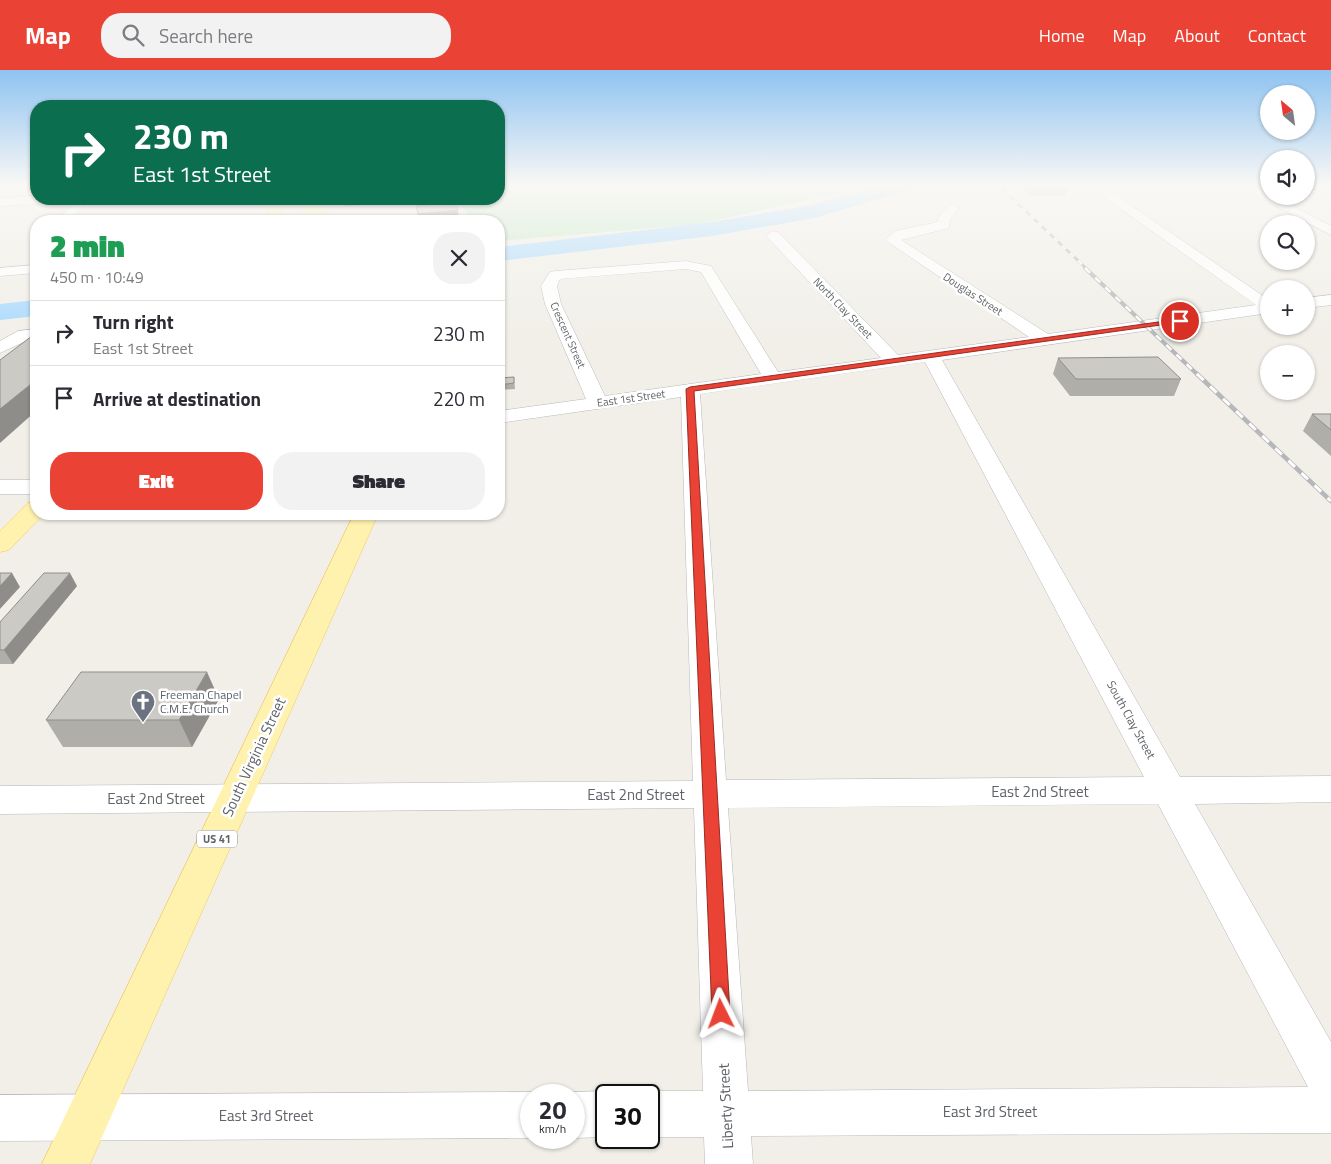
<!DOCTYPE html>
<html lang="en">
<head>
<meta charset="utf-8">
<style>
	:root { --surface:#fff; --page:#f2f2f3; --text:#2b2b33; --muted:#7c7c81; --line:#e1e1e2; --accent:#ea4335 }
	body { margin:0; font-family:"Titillium Web",sans-serif; background:var(--page); color:var(--text); height:100vh; display:flex; flex-direction:column; font-size:19px; white-space:nowrap }
	* { box-sizing:border-box; margin:0 }
	p { font-size:16px; color:var(--muted) }
	.icon { flex:none; width:28px; height:28px; fill:none; stroke:currentColor; stroke-width:2; stroke-linecap:round; stroke-linejoin:round }
	.map { position:relative; flex:1; overflow:hidden }
	.drawer { position:absolute; left:30px; top:145px; width:475px; height:305px; display:flex; flex-direction:column; background:var(--surface); border-radius:20px; box-shadow:0 1px 4px #0004 }
	.drawer>* { flex:none }
	.banner { position:absolute; left:30px; top:30px; width:475px; height:105px; border-radius:20px; box-shadow:0 1px 4px #0004; background:#0b6e4f; color:#fff; overflow:hidden }
	.needle { width:32px; rotate:331deg }
	.tools { position:absolute; left:1260px; top:15px; display:grid; gap:10px }
	.tools a { display:grid; place-items:center; width:55px; height:55px; border-radius:50%; background:var(--surface); box-shadow:0 1px 4px #0004; font-size:25px }
	.speed { position:absolute; left:520px; top:1014px; display:flex; gap:10px; font-size:25px; font-weight:700; text-align:center }
	.speed>* { display:grid; place-content:center; width:65px; height:65px; border-radius:50%; background:var(--surface); box-shadow:0 1px 4px #0004; line-height:1 }
	.speed small { font-size:12px; font-weight:400 }
	.speed .limit { border:2px solid #111; border-radius:8px; background:#fff; color:#111 }
	.pin { position:absolute; display:grid; place-items:center; width:42px; height:42px; color:#fff; margin:-21px; border:2px solid #fff; border-radius:50%; box-shadow:0 1px 5px #0007 }
	.me { position:absolute; width:55px; margin:-28px; rotate:357deg; stroke-linejoin:round; filter:drop-shadow(0 0 4px #0008) }
	.turn { display:flex; align-items:center; gap:18px; height:105px; padding:0 20px; font-size:22px }
	.turn .icon { width:65px; height:65px; stroke-width:2.5 }
	.turn b { display:block; font-size:35px; line-height:42px }
	.round { display:grid; place-items:center; flex:none; width:52px; height:52px; border-radius:20px; background:var(--page) }
	.summary { display:flex; align-items:center; justify-content:space-between; height:85px; padding:0 20px }
	h1 { font-size:30px; font-weight:800; line-height:38px; color:#1e9e55 }
	.cta { display:flex; gap:10px; margin-top:auto; padding:10px 20px }
	.cta a { flex:1; height:58px; border-radius:20px; background:var(--accent); color:#fff; font-size:20px; font-weight:800; line-height:58px; text-align:center }
	.cta a+a { background:var(--page); color:var(--text) }
	ul { padding:0; list-style:none }
	li { display:flex; align-items:center; gap:15px; height:65px; padding:0 20px; border-top:1px solid var(--line) }
	li div { flex:1 }
	li b { display:block; font-size:19px }
	li em { font-style:normal }
	header { display:flex; align-items:center; gap:30px; box-sizing:border-box; height:70px; padding:0 25px; background:var(--accent); color:#fff }
	header strong { font-size:24px }
	nav { display:flex; gap:28px; margin-inline-start:auto; font-size:18px }
	.search { width:350px; height:45px; background:var(--page); display:flex; align-items:center; gap:12px; box-sizing:border-box; padding:0 18px; border-radius:20px; color:var(--muted); font-size:19px }
	.map>svg:first-child { display:block }
	.green { fill:#c5e8c5 }
	.lines { fill:none; stroke-linecap:round; stroke-linejoin:round }
	.river { fill:#aadaff; fill-rule:evenodd }
	.minor-casing { stroke:#b5b8bc; stroke-width:1 }
	.primary-casing { stroke:#f2c960; stroke-width:1 }
	.minor { fill:#fff; fill-rule:evenodd }
	.primary { fill:#fff2af; fill-rule:evenodd }
	.rail-far2-casing { stroke:#b6b7b8; stroke-width:2.5 }
	.rail-far1-casing { stroke:#b6b7b8; stroke-width:4 }
	.rail-casing { stroke:#b6b7b8; stroke-width:4.5 }
	.rail-far2 { stroke:#fff; stroke-width:2; stroke-dasharray:5.5; stroke-linecap:butt }
	.rail-far1 { stroke:#fff; stroke-width:2.5; stroke-dasharray:7; stroke-linecap:butt }
	.rail { stroke:#fff; stroke-width:3; stroke-dasharray:9; stroke-linecap:butt }
	.wall { fill:#afaea9 }
	.shaded-wall { fill:#8f8d8a }
	.building { fill:#cccac5; stroke:#8f8d8a }
	.route { fill:#ea4335; stroke:#982c22 }
	.labels { text-anchor:middle; stroke-width:5; stroke-linejoin:round; paint-order:stroke }
	.far-street-label { font-size:11px; fill:#5f6368; stroke:#fff }
	.shield { fill:#fff; stroke:#8f9295; stroke-width:1 }
	.shield-label { font-size:11px; font-weight:bold; fill:#5f6368 }
	.worship-label { font-size:12px; fill:#5b616d; stroke:#fff; text-anchor:start }
	.street-label { font-size:12px; fill:#5f6368; stroke:#fff }
	.near-street-label { font-size:15px; fill:#5f6368; stroke:#fff }
</style>
</head>
<body>
<header>
<strong>Map</strong>
<div class="search"><svg class="icon" aria-label="search" viewBox="0 0 24 24"><circle cx="10" cy="10" r="6"/><path d="M15 15l6 6"/></svg>Search here</div>
<nav><a>Home</a><a>Map</a><a>About</a><a>Contact</a></nav>
</header>
<div class="map">
<svg width="1331" height="1094" viewBox="0 0 1331 1094">
	<rect width="100%" height="100%" fill="#f1efe8"/>
	<path class="green" d="M499,115H876L699,154L499,171V151H472L457,129H499Z"/>
	<g class="lines">
		<path class="river" d="M883,115H915L912,119L814,148L712,166L499,191V177L712,152L812,135Z
			M36,230V246L0,250V234Z"/>
		<defs>
			<path id="minor" d="M1087,115H1101L1269,230V243L942,290L1180,707L1331,706V732L1195,734L1331,972V1063L751,1066L753,1094H705L704,1067H649V1025H640L649,1021H703L694,738L0,744V716L693,711L681,327L499,353V341L586,329L545,234L541,216L550,202L555,201L686,191L711,196L713,199L778,302L881,288L768,168L766,165L773,161L778,162L898,285L1029,267L885,170L895,161L938,152C938,145 946,136 953,134L959,138L950,149L949,158L901,170L1048,264L1256,235ZM686,199L701,202L761,304L605,326L561,234L557,216L560,209ZM925,292L1144,707L726,710L700,324ZM1158,734L1308,1017L748,1021L728,738Z
				M1236,115H1251L1269,124V126H1273L1331,156V165Z
				M36,126V129H57L51,133L0,136V128Z
				M77,129H90L70,151H57Z
				M36,195V203L0,206V198Z
				M1331,225V235L1306,238V228Z
				M36,259V269L28,270L0,283V271L18,261Z
				M0,410H36V424H0Z
				M606,1021L615,1025H606V1067L574,1068H573L574,1025H567L574,1022Z
				M531,1022L538,1025H531V1068L0,1071V1025Z"/>
			<path id="primary" d="M272,129H284L277,151H265Z
				M293,129H305L310,134L340,151C322,152 304,145 293,129Z
				M36,431V444H44L9,480L0,482V461L28,433Z
				M354,444H378L90,1094H42Z"/>
		</defs>
		<use href="#minor" class="minor-casing"/>
		<use href="#primary" class="primary-casing"/>
		<use href="#minor" class="minor"/>
		<use href="#primary" class="primary"/>
		<defs>
			<path id="rail-far2" d="M998,115L1087,199"/>
			<path id="rail-far1" d="M1085,198L1198,305"/>
			<path id="rail" d="M1197,304L1331,431"/>
		</defs>
		<use href="#rail-far2" class="rail-far2-casing"/>
		<use href="#rail-far1" class="rail-far1-casing"/>
		<use href="#rail" class="rail-casing"/>
		<use href="#rail-far2" class="rail-far2"/>
		<use href="#rail-far1" class="rail-far1"/>
		<use href="#rail" class="rail"/>
	</g>
	<path class="wall" d="M1025,115H1064L1067,118L1065,126H1030L1024,120Z
		M431,129H452L459,151H419L416,136L433,134Z
		M1058,288L1181,309L1174,326H1070L1053,304Z
		M514,307L515,319L499,320V308Z
		M1312,344H1331V386L1303,361Z
		M77,516L13,594H0V552Z
		M219,629L192,677H63L46,650Z"/>
	<path class="shaded-wall" d="M334,129H362L363,135L345,136V134H336Z
		M362,129H396L362,132Z
		M458,140L459,151H420L418,144Z
		M36,310V341L0,373V339Z
		M12,503L20,517L0,539V516Z
		M70,503L77,516L13,594L4,580Z
		M207,602L219,629L192,677L179,650Z"/>
	<path class="building" d="M1029,115H1064L1067,118H1032Z
		M434,129H452L458,140L418,144L416,136L436,134Z
		M36,263V310L0,339V290Z
		M1158,287L1181,309H1076L1058,288Z
		M514,307V313L499,315V308Z
		M1312,344H1331V360Z
		M0,503H12L0,516Z
		M44,503H70L4,580H0V552Z
		M81,602H207L179,650H46Z"/>
	<linearGradient id="sky" x2="0" y2="1"><stop stop-color="#8fc3f1"/><stop offset="0.43" stop-color="#f9f8f5"/><stop offset="1" stop-color="#f9f8f5" stop-opacity="0"/></linearGradient>
	<rect width="1331" height="268" fill="url(#sky)"/>
	<path class="route" d="M1180,249L1182,252L694,321L730,944L727,950L721,952L715,950L712,944L686,319L690,317Z"/>
	<defs>
		<symbol id="church-pin" viewBox="-11 -11 22 30"><path d="M0 17L-7.5 6A9.5 9.5 0 1 1 7.5 6Z" fill="#6b7280" stroke="#fff"/><path d="M-1.2-6h2.4v3.5h3.3v2.4h-3.3V6h-2.4V-.1h-3.3v-2.4h3.3Z" fill="#fff"/></symbol>
	</defs>
	<g fill-rule="evenodd">
		<use href="#church-pin" x="129" y="618" width="28" height="38"/>
	</g>
	<g class="labels">
		<g class="far-street-label">
			<text transform="translate(973 224) rotate(33)" y="4">Douglas Street</text>
			<text transform="translate(843 238) rotate(46)" y="4">North Clay Street</text>
			<text transform="translate(568 265) rotate(66)" y="4">Crescent Street</text>
			<text transform="translate(631 328) rotate(-8)" y="4">East 1st Street</text>
		</g>
		<rect class="shield" x="197" y="760.5" width="40" height="17" rx="4"/>
		<g class="shield-label">
			<text x="217" y="773">US 41</text>
		</g>
		<g class="worship-label">
			<text x="160" y="629">Freeman Chapel<tspan x="160" dy="14">C.M.E. Church</tspan></text>
		</g>
		<g class="street-label">
			<text transform="translate(1131 650) rotate(61)" y="4">South Clay Street</text>
		</g>
		<g class="near-street-label">
			<text transform="translate(254 687) rotate(-65)" y="5">South Virginia Street</text>
			<text x="1040" y="727">East 2nd Street</text>
			<text x="636" y="730">East 2nd Street</text>
			<text x="156" y="734">East 2nd Street</text>
			<text transform="translate(726 1036) rotate(-93)" y="5">Liberty Street</text>
			<text x="990" y="1047">East 3rd Street</text>
			<text x="266" y="1051">East 3rd Street</text>
		</g>
	</g>
</svg>
<div class="tools">
<a><svg class="needle" viewBox="-14 -14 28 28"><path d="M0-13l5 13h-10z" fill="#e53935"/><path d="M0 13l5-13h-10z" fill="#7c7c81"/></svg></a>
<a><svg class="icon" aria-label="sound" viewBox="0 0 24 24"><path d="M4 9h4l5-4v14l-5-4H4zM17 9q2 3 0 6"/></svg></a>
<a><svg class="icon" aria-label="search" viewBox="0 0 24 24"><circle cx="10" cy="10" r="6"/><path d="M15 15l6 6"/></svg></a>
<a>+</a>
<a>−</a>
</div>
<div class="speed"><div>20<small>km/h</small></div><div class="limit">30</div></div>
<div class="pin" style="left:1180px;top:251px;background:#d93025"><svg class="icon" aria-label="arrive" viewBox="0 0 24 24"><path d="M6 21V4h12l-3 4 3 4H6"/></svg></div>
<svg class="me" style="left:721px;top:944px" viewBox="-20 -20 40 40"><path d="M0-17L14 15 0 8-14 15z" fill="#ea4335" stroke="#fff" stroke-width="4"/></svg>
<div class="banner">
<div class="turn"><svg class="icon" aria-label="right" viewBox="0 0 24 24"><path d="M7 20v-9h11M14 6l5 5-5 5"/></svg><div><b>230 m</b>East 1st Street</div></div>
</div>
<section class="drawer">
<div class="summary"><div><h1>2 min</h1><p>450 m · 10:49</p></div><a class="round"><svg class="icon" aria-label="close" viewBox="0 0 24 24"><path d="M6 6l12 12M18 6L6 18"/></svg></a></div>
<ul>
<li><svg class="icon" aria-label="right" viewBox="0 0 24 24"><path d="M7 20v-9h11M14 6l5 5-5 5"/></svg><div><b>Turn right</b><p>East 1st Street</p></div><em>230 m</em></li>
<li><svg class="icon" aria-label="arrive" viewBox="0 0 24 24"><path d="M6 21V4h12l-3 4 3 4H6"/></svg><div><b>Arrive at destination</b></div><em>220 m</em></li>
</ul>
<div class="cta"><a>Exit</a><a>Share</a></div>
</section>
</div>
</body>
</html>
